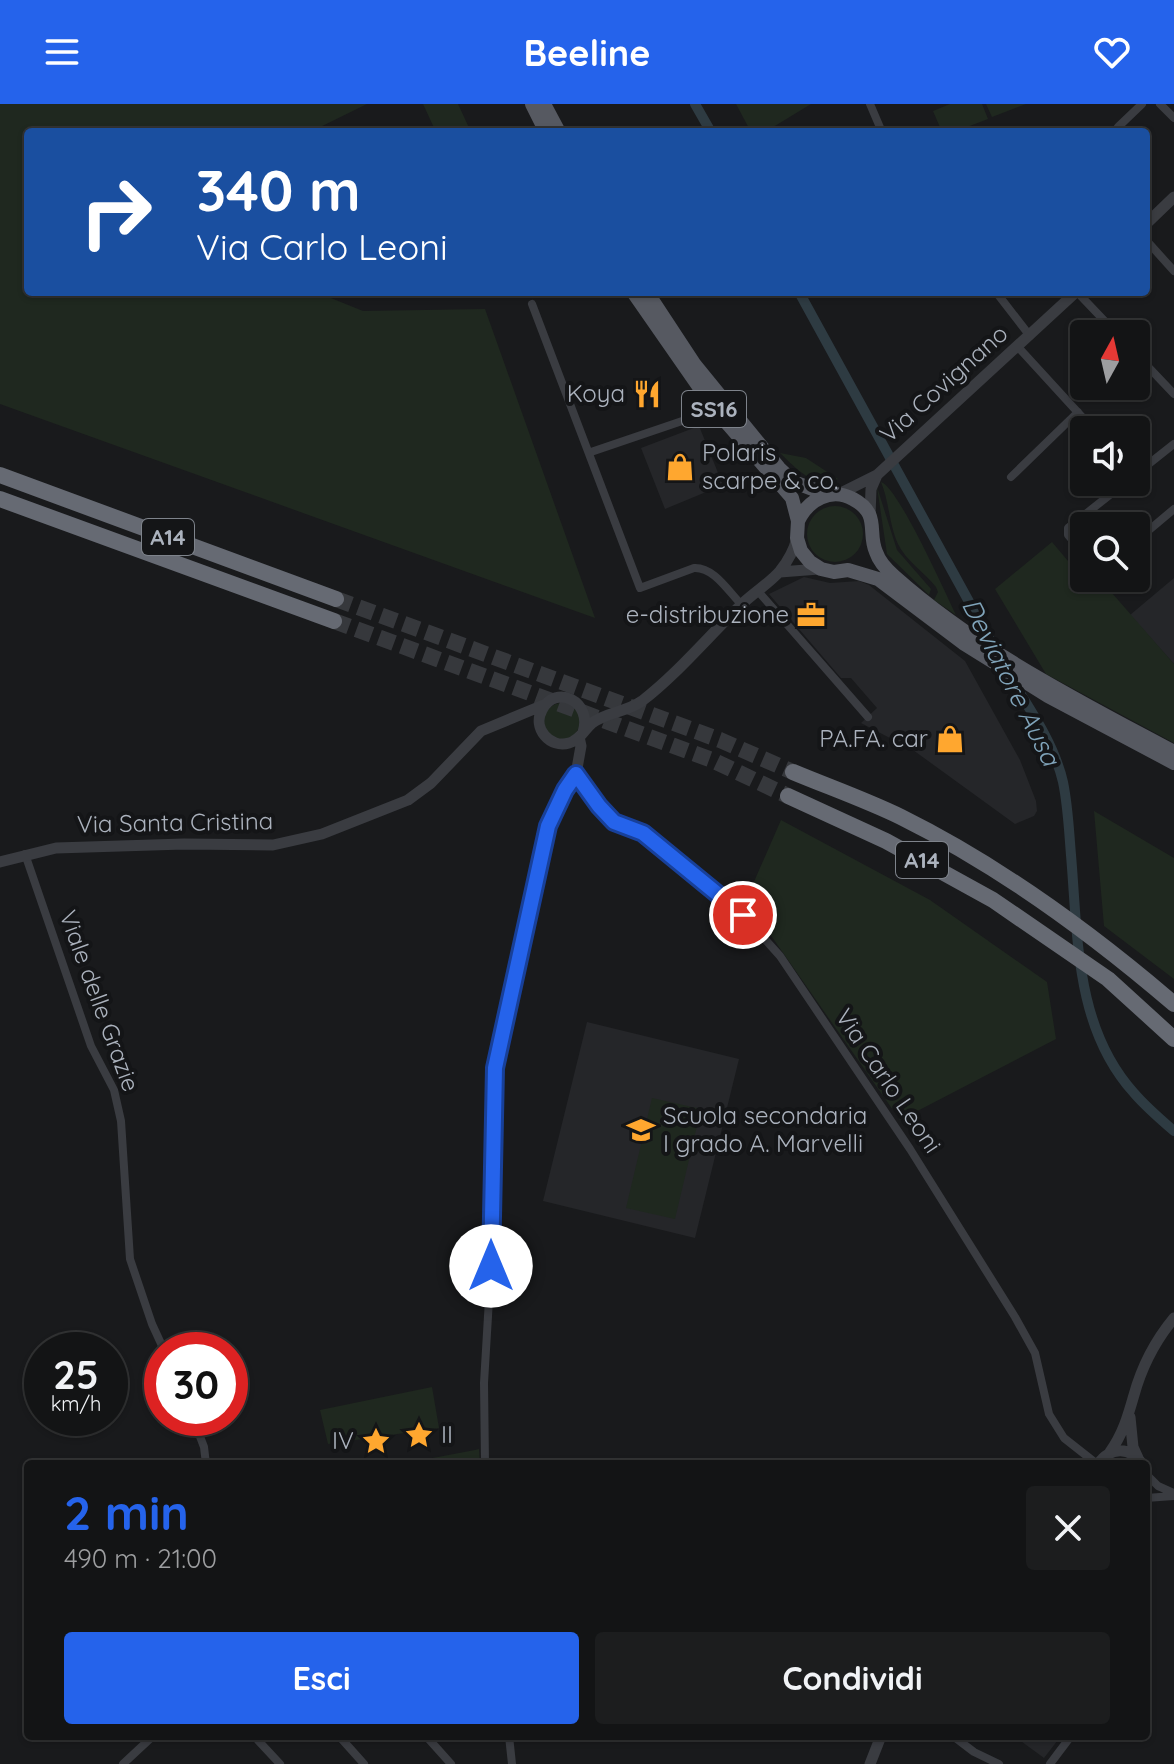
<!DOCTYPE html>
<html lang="it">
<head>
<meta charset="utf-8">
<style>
	:root { --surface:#131415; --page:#1c1d1e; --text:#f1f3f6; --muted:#9d9ea0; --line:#323334; --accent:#2563eb }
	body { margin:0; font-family:Quicksand,sans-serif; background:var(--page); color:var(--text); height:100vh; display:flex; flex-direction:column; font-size:30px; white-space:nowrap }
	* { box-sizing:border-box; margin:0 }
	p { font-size:26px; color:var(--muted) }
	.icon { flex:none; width:44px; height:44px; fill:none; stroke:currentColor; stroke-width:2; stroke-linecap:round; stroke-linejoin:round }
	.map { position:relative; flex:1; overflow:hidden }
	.details { position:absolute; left:24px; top:1356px; width:1126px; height:280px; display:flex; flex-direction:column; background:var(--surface); border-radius:8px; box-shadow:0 2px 6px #0004,0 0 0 2px var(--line) }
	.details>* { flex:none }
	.banner { position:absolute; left:24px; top:24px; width:1126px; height:168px; border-radius:8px; box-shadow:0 2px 6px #0004,0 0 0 2px var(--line); background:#1a4fa0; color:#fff; overflow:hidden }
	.needle { width:52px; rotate:8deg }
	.fabs { position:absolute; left:1070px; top:216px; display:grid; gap:16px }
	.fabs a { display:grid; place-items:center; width:80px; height:80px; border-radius:8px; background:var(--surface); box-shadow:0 2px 6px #0004,0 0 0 2px var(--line); font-size:40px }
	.speed { position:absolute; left:24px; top:1228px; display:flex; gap:16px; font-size:40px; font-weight:700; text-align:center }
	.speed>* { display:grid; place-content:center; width:104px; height:104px; border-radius:50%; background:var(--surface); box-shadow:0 2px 6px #0004,0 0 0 2px var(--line); line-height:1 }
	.speed small { font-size:20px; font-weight:400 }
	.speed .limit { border:12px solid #d22; background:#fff; color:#111 }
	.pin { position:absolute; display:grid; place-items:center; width:68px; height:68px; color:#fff; margin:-34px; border:4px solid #fff; border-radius:50%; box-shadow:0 2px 8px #0007 }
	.me { position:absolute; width:88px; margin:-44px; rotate:0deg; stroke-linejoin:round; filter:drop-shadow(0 0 6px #0008) }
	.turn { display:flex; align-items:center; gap:28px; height:168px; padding:0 40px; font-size:36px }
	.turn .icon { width:104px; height:104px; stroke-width:2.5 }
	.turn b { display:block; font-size:56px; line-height:68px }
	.round { display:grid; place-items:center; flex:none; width:84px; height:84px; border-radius:8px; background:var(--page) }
	.overview { display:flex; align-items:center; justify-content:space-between; height:136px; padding:0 40px }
	h1 { font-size:48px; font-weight:700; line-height:60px; color:var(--accent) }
	.button { display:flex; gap:16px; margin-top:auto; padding:16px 40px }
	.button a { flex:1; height:92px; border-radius:8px; background:var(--accent); color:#fff; font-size:32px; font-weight:700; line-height:92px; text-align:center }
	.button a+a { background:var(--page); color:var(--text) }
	header { display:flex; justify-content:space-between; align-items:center; height:104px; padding:0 40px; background:var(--accent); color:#fff; font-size:36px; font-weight:700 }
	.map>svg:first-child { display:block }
	.built { fill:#252629 }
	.green { fill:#1f281f }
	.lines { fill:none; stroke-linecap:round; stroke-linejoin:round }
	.canal { stroke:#2e3b42; stroke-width:10 }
	.motorway-tunnel { stroke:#36383c; stroke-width:16; stroke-dasharray:16 8; stroke-linecap:butt }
	.minor { stroke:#3a3c41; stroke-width:8 }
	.tertiary { stroke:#3a3c41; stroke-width:11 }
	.primary { stroke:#565961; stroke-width:14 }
	.motorway { stroke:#666a73; stroke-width:16 }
	.route-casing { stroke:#184099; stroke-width:20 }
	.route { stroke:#2563eb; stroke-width:14 }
	.labels { text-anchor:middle; stroke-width:8; stroke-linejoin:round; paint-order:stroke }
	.shield { fill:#141517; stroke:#7e838b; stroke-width:2 }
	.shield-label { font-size:22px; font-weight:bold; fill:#abb2bd }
	.street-label { font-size:24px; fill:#abb2bd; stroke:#141517 }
	.poi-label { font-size:24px; fill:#abb2bd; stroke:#141517; text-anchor:end }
	.water-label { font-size:26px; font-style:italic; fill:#80a4ba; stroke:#141517 }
</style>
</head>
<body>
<header><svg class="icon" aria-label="menu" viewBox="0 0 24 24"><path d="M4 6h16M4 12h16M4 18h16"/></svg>Beeline<svg class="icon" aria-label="heart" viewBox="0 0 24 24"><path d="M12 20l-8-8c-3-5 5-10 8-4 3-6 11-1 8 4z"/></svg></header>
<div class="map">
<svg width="1174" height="1660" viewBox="0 0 1174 1660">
	<rect width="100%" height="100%" fill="#191a1c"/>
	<path class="built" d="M699,322L723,381L665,405L641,344Z
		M804,473L830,479L859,477L869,481L965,557L1020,656L1036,697L1037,707L1034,712L1015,720L913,646L861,619L877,604L851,574H841L769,490Z
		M1174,474V560L1130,511Z
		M587,918L739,955L695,1134L543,1097Z
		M1014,1632H1061L1044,1654Z"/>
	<path class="green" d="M0,0H367L310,28H28V188H316L363,207L485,205L595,514L0,300Z
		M423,0H458L471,28H436Z
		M736,0H811L765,28H751Z
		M950,0H982L988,15L954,28H942L933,7Z
		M986,0H1026L992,13Z
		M780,349L806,354L838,375C814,386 796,364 780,349Z
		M881,378C898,383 945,488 956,511L934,496L938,488L936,483C924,468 906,457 898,440C889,420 889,397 881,378Z
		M877,383L897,446L931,485L929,491L887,450Z
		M807 430a28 28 0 1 1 56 0a28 28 0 1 1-56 0Z
		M1052,438L1095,489L1105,481L1174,560V639L1046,570L995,485Z
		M544 617a18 18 0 1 1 36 0a18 18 0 1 1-36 0Z
		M1094,707L1174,754V875L1104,822Z
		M781,716L930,796L1047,878L1056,935L900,1016L746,796Z
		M652,994L701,1005L675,1115L626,1104Z
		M432,1283L439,1324L328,1340L320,1306Z
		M479,1345L480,1360H401L475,1346Z"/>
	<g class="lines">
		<path class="canal" d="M695,0L711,28
			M799,188L995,545
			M1008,570C1029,604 1054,639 1063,678C1068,702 1069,727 1071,751C1078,833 1075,924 1134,989C1146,1003 1160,1015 1174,1027"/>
		<path class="motorway-tunnel" d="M336,495L720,636L793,668
			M334,517L712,656L788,692"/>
		<path class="minor" d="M870,0L882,28
			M1160,0L1174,14
			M1118,23L1142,0
			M1146,136L1174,167
			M996,188L1030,232
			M1077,188L1117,230
			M532,200L640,484L694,464C714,463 728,487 741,500
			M1018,243L1094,326
			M1136,250L1174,290
			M591,348L688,315L713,303
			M1136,370L1174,340
			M1011,373L1078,308
			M1136,437L1174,405
			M1084,450L1068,431V424L1126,378
			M757,486L868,613
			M25,750L91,942L114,986L121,1017L130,1155L152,1220L164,1246
			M193,1314L204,1343L206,1360
			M485,1360L484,1279L491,1162L495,964L548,722L565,686L576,670L599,702L614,718L643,729L689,764L743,811L780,852L910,1045L1015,1213L1035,1249L1049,1310L1064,1334L1097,1360
			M1146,1370L1158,1382L1174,1389
			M1146,1394L1174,1392
			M254,1632L280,1660
			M339,1632L364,1660
			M426,1632L451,1660
			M509,1632L512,1660
			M953,1632L974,1648L999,1660
			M123,1660L153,1632
			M1050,1660L1071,1632"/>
		<path class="tertiary" d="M1146,120L1174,93
			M839,390L877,371L1076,188
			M870,412L871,385L877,371
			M780,468L819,465
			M583,628C593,598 556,579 542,606C532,624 550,645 569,639C580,636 584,626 592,619C607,608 627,608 642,597C677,570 707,534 739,503C751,490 769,480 780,467C788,457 794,446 797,434
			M576,670L581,642L579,633
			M0,758L56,744L184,740L273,741L322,730L408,696L431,679L481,627L546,600
			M1130,1313L1133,1343L1138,1354
			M1110,1348C1123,1330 1128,1312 1134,1291C1142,1262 1155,1237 1174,1214
			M1098,1360C1110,1343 1130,1342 1142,1360
			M870,1660L881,1632"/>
		<path class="primary" d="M532,0L546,28
			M544,0L559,28
			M633,188L713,303L792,394L798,417L797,434L801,447L810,458L821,465L834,468L848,466L878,475L963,539L1048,592L1174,659
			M647,188L695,261L779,364L794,378L828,391
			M798,417C808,396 831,383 853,395C881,410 867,428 876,448C879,457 887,466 894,472C977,546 1077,596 1174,648"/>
		<path class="motorway" d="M0,371L336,495
			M0,395L334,517
			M793,668C829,683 866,696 901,713C1000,762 1090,828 1174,900
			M788,692L886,737L993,796L1108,875L1174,935"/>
	</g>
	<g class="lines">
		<defs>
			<path id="route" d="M491,1162L495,964L548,722L565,686L576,670L599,702L614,718L643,729L743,811"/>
		</defs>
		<use href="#route" class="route-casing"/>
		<use href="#route" class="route"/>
	</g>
	<defs>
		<symbol id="restaurant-bare" viewBox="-9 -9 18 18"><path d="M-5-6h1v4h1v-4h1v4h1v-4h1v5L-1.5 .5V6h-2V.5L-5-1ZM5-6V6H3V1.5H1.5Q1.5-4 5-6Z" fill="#ffa72f" stroke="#141517" stroke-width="2.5" paint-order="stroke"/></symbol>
		<symbol id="shop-bare" viewBox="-9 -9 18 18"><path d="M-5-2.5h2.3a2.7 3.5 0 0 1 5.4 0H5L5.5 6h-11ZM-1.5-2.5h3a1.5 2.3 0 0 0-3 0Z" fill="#ffa72f" stroke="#141517" stroke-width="2.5" paint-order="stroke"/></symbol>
		<symbol id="office-bare" viewBox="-9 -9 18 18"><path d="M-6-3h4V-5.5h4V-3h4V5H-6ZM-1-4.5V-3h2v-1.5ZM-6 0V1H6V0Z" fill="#ffa72f" stroke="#141517" stroke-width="2.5" paint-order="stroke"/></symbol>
		<symbol id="school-bare" viewBox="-9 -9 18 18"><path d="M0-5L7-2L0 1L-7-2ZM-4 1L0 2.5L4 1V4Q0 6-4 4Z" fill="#ffa72f" stroke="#141517" stroke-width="2.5" paint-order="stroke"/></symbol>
		<symbol id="sight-bare" viewBox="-9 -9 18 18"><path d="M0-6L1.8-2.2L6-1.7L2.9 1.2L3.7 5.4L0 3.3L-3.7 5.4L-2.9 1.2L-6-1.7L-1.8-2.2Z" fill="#ffa72f" stroke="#141517" stroke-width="2.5" paint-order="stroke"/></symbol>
	</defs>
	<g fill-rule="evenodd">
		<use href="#restaurant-bare" x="627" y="270" width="40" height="40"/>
		<use href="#shop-bare" x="660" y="343" width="40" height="40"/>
		<use href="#office-bare" x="791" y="491" width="40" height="40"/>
		<use href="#shop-bare" x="930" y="615" width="40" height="40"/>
		<use href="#school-bare" x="621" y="1006" width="40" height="40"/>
		<use href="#sight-bare" x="399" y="1311" width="40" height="40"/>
		<use href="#sight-bare" x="356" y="1317" width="40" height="40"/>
	</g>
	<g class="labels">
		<g class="shield">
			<rect x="682" y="287" width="64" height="36" rx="6"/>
			<rect x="142" y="415" width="52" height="36" rx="6"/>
			<rect x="896" y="738" width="52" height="36" rx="6"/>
		</g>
		<g class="shield-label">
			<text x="714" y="313">SS16</text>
			<text x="168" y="441">A14</text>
			<text x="922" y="764">A14</text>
		</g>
		<g class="street-label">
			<text transform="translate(944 280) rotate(-42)" y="8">Via Covignano</text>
			<text transform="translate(175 719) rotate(-1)" y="8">Via Santa Cristina</text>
			<text transform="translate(99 897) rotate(70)" y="8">Viale delle Grazie</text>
			<text transform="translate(888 977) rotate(56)" y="8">Via Carlo Leoni</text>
		</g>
		<g class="poi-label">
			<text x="625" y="298">Koya</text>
			<text x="702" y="357" text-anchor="start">Polaris<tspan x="702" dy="28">scarpe &amp; co.</tspan></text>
			<text x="789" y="519">e-distribuzione</text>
			<text x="928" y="643">PA.FA. car</text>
			<text x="663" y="1020" text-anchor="start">Scuola secondaria<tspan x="663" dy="28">I grado A. Marvelli</tspan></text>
			<text x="441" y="1339" text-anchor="start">II</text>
			<text x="354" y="1345">IV</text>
		</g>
		<g class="water-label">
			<text transform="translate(1011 578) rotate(63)" y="9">Deviatore Ausa</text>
		</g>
	</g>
</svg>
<div class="fabs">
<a><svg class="needle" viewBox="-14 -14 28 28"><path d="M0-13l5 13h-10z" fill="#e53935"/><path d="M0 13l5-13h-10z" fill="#9d9ea0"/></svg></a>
<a><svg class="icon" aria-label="sound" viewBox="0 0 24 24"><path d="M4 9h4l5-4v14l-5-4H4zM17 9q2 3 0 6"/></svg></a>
<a><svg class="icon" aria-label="search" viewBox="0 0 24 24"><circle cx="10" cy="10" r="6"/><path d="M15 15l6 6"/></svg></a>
</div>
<div class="speed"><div>25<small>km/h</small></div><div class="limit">30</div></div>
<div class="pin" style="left:743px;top:811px;background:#d93025"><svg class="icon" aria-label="arrive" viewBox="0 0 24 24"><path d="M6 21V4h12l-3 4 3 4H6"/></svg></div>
<svg class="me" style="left:491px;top:1162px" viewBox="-20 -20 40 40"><circle r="19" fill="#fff"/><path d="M0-13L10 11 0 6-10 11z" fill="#2563eb"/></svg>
<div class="banner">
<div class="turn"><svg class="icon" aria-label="right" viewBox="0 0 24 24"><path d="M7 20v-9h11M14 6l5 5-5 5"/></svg><div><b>340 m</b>Via Carlo Leoni</div></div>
</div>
<section class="details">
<div class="overview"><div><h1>2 min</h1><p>490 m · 21:00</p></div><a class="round"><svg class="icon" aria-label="close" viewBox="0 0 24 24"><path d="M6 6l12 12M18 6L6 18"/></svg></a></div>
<div class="button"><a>Esci</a><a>Condividi</a></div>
</section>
</div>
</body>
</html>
